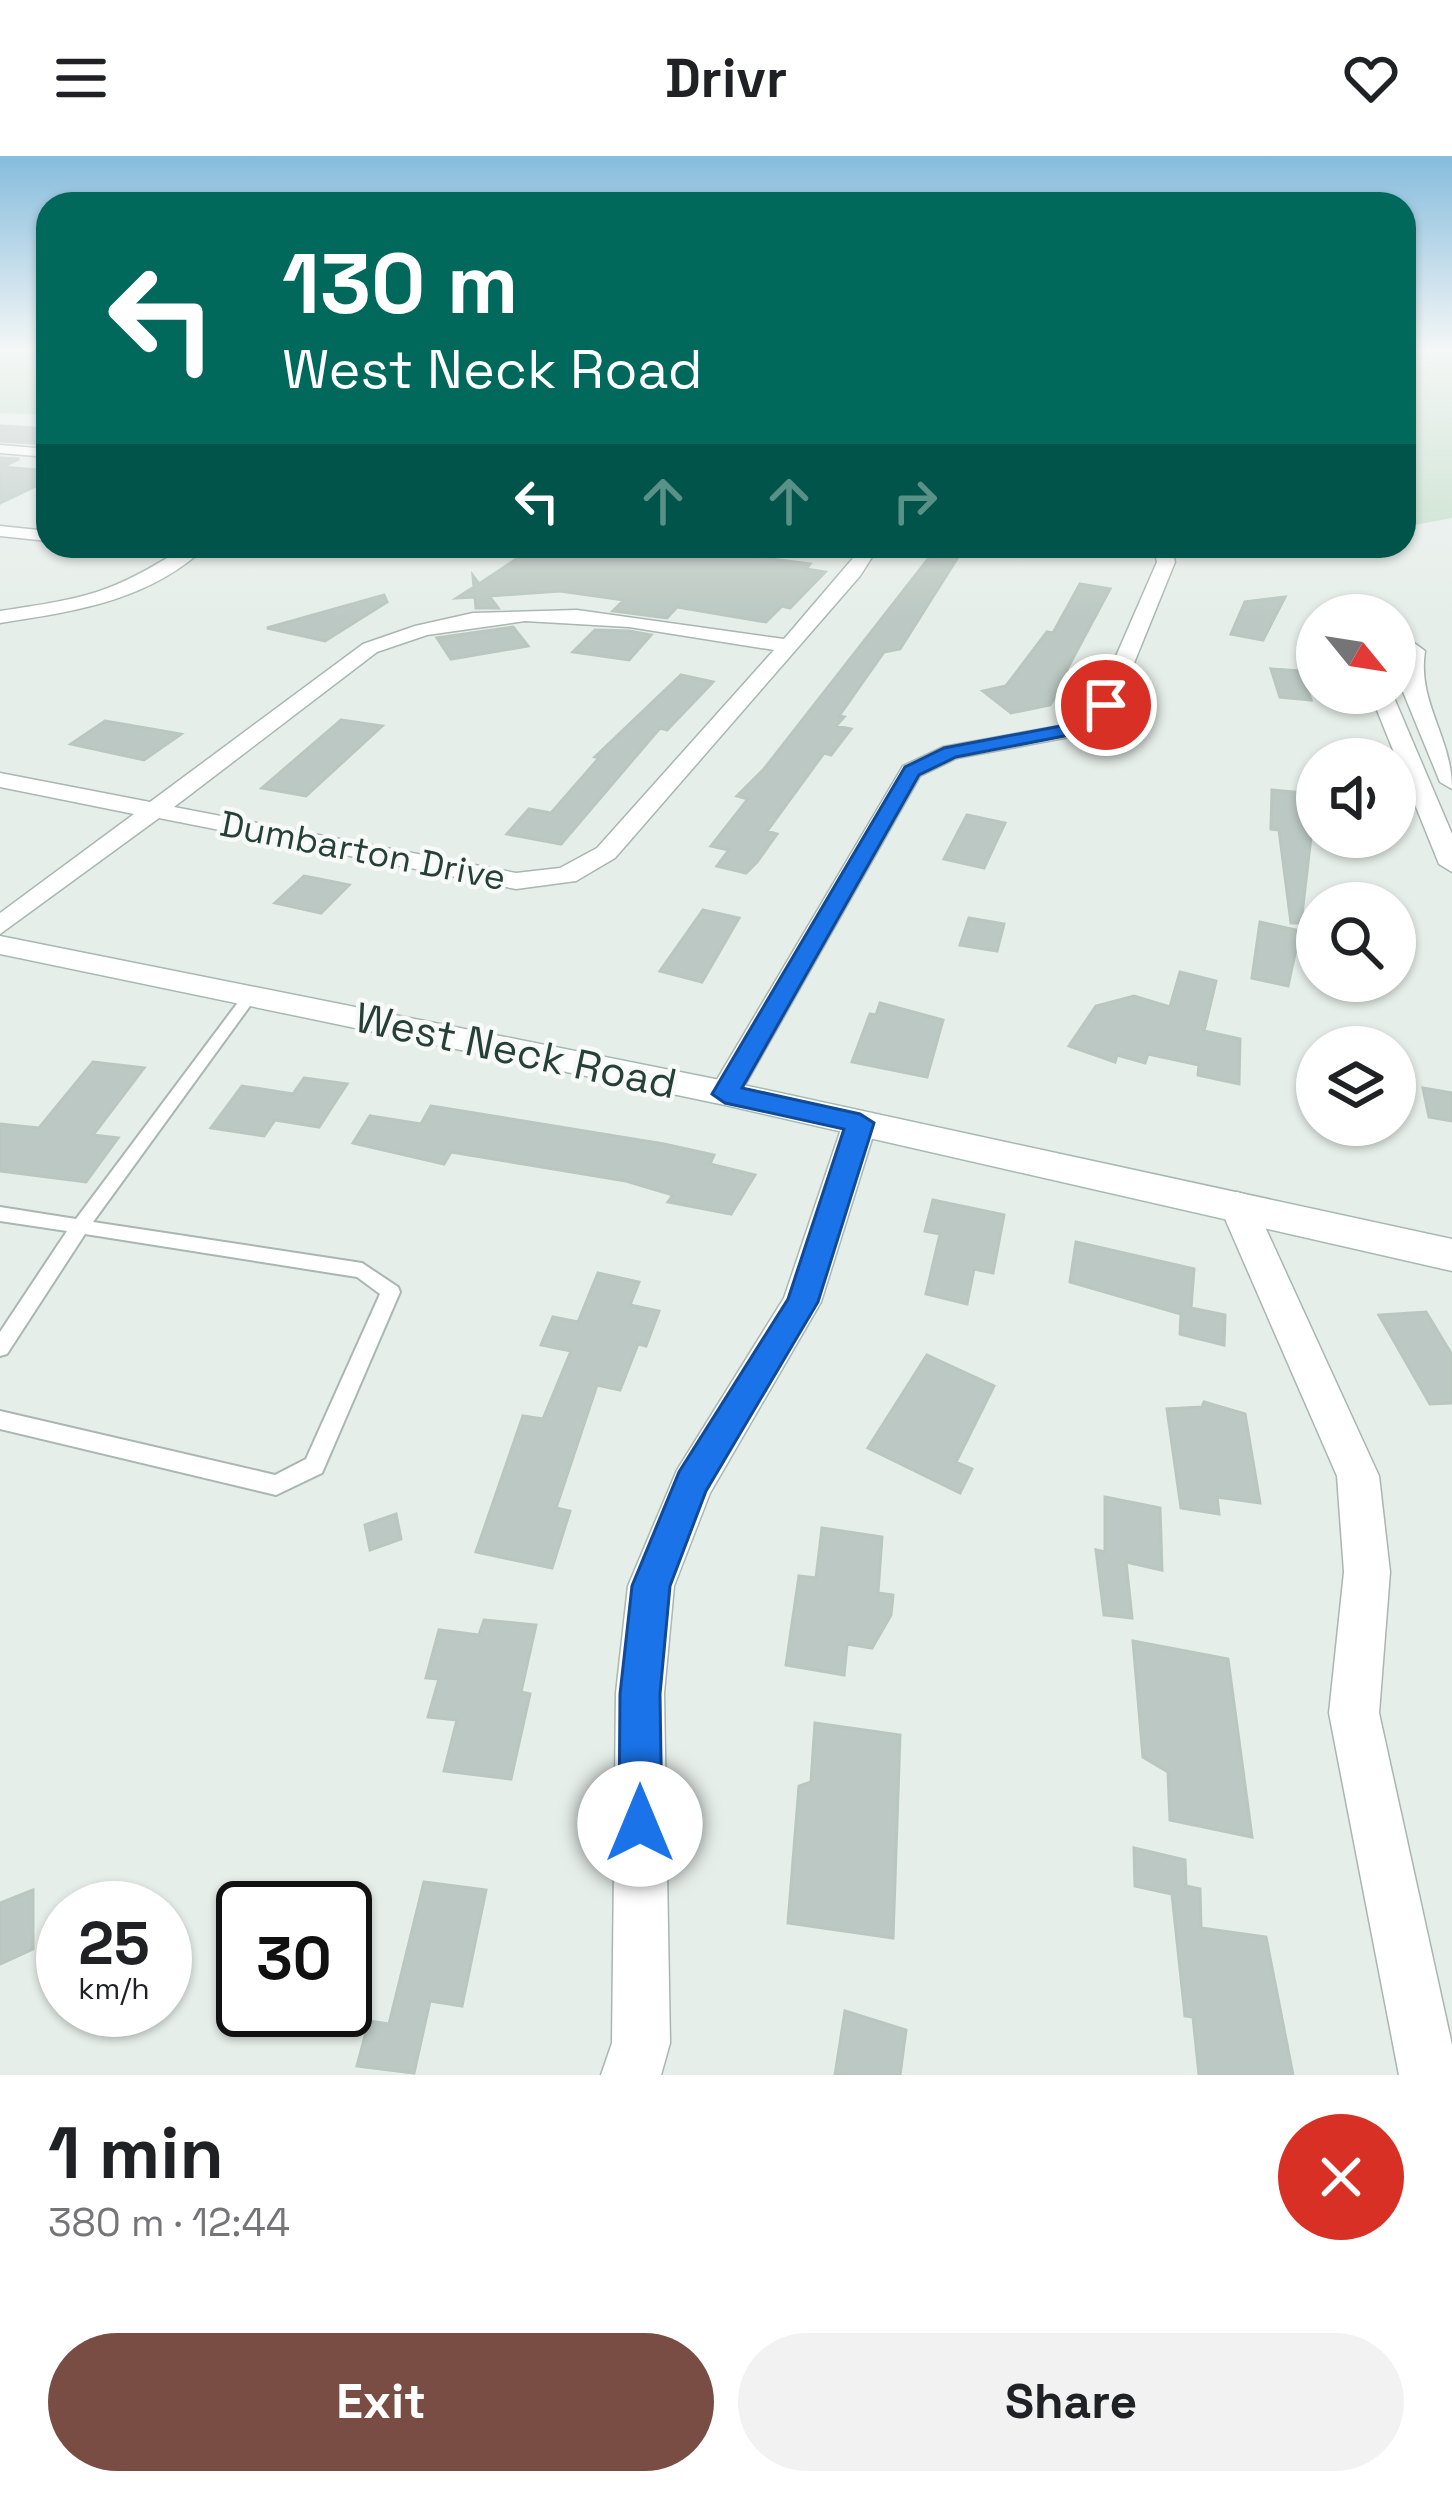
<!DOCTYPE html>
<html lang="en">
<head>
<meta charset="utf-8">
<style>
	:root { --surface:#fff; --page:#f2f2f2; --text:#202124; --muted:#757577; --accent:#7a4d44 }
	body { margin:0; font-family:"Space Grotesk",sans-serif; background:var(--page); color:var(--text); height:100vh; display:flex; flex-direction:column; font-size:45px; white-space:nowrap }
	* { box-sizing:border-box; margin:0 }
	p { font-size:39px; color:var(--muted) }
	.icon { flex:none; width:66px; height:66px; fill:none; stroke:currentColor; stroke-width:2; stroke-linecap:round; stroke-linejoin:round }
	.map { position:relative; height:1919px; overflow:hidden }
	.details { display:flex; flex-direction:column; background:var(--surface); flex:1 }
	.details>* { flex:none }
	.guide { position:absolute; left:36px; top:36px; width:1380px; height:366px; border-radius:36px; box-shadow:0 3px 9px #0004; background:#00695c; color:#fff; overflow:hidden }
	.needle { width:78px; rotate:120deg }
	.controls { position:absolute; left:1296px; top:438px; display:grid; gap:24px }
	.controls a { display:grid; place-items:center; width:120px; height:120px; border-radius:50%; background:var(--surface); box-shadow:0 3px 9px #0004; font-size:60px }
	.speed { position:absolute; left:36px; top:1725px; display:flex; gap:24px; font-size:60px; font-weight:700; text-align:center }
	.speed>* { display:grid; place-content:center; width:156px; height:156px; border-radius:50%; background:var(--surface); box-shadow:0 3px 9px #0004; line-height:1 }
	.speed small { font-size:30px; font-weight:400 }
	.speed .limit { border:6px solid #111; border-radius:18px; background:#fff; color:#111 }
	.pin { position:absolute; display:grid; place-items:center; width:102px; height:102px; color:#fff; margin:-51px; border:6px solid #fff; border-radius:50%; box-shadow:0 3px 12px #0007 }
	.me { position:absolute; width:132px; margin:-66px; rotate:0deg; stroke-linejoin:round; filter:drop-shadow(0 0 9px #0008) }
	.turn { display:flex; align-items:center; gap:42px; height:252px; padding:0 48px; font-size:54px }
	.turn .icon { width:156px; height:156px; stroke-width:2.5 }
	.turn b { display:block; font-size:84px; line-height:102px }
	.lanes { display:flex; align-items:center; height:114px; padding:0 48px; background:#0003; justify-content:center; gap:60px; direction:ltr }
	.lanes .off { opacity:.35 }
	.round { display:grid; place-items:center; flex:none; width:126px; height:126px; border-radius:63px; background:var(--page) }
	.summary { display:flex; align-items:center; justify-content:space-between; height:204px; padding:0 48px }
	h1 { font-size:72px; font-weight:700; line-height:90px }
	.primary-button { display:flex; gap:24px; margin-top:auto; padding:24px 48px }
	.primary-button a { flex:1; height:138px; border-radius:72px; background:var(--accent); color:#fff; font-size:48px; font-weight:700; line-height:138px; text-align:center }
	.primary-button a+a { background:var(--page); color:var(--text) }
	header { display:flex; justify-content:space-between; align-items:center; height:156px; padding:0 48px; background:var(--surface); font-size:54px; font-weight:700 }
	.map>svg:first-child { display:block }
	.green { fill:#c1ddc7 }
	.building { fill:#bcc8c3; stroke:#b9c7c0; stroke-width:3 }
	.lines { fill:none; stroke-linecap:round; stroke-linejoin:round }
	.lane-casing { stroke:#a9b6b1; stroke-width:4 }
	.street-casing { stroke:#a9b6b1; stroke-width:3 }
	.secondary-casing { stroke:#a5b9b1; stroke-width:3 }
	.lane { fill:#fff; fill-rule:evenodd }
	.street { fill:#fff; fill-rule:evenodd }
	.secondary { fill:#fff; fill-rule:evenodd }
	.route { fill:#1a73e8; stroke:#114b97; stroke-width:3 }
	.labels { text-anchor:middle; stroke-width:9; stroke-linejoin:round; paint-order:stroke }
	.far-street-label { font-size:36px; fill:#263f37; stroke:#f7faf8 }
	.street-label { font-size:42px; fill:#263f37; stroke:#f7faf8 }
</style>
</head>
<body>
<header><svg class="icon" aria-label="menu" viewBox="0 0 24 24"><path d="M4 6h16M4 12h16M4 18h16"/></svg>Drivr<svg class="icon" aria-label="heart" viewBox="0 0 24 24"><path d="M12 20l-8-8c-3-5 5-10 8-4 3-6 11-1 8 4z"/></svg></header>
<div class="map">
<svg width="1452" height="1919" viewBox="0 0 1452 1919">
	<rect width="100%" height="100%" fill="#e6eeea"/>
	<path class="green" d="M0,194H48V259L0,257Z
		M1404,194H1452V362L1404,371Z"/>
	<path class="building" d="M0,270L48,273V288L0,285Z
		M0,302L19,303L2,311L48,315V324L0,347Z
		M536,390H671L810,408L806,413L825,416L790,452L782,450L766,466L677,451L667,462L613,455L624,444L560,435L489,440L498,452H476L475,441L457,442L474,431L473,420L479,428Z
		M932,398L958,401L900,493L884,496L839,560L844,561L836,570L851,573L831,599L824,597L767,675L777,678L757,706L746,717L717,710L729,694L711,690L748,643L737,640L764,613Z
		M1080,428L1110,433L1066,515L1071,516L1050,549L1011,557L983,535L1006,530L1047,476L1053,477Z
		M384,439L387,446L325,485L267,472Z
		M1285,441L1263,484L1231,478L1245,446Z
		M513,471L528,490L451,503L437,482Z
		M595,474L629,475L651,479L629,504L573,496Z
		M1271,513L1301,515L1311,544L1280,541Z
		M681,519L713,526L667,574L660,572L561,688L507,678L529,653L551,657L599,602L595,601Z
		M341,564L382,570L306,640L262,632Z
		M105,565L181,578L144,604L71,588Z
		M1272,634L1316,638L1301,767H1291L1279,674L1271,673Z
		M967,659L1005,667L984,712L944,703Z
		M304,720L349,729L321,757L275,747Z
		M703,754L739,762L702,826L660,815Z
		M969,762L1004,768L997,795L960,789Z
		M1260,766L1300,775L1288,830L1252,822Z
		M1180,816L1216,825L1204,875L1240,883L1239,928L1198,919L1199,909L1148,898L1145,907L1117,899L1115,906L1069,890L1096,850L1134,840L1170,851Z
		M880,847L943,864L927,921L852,906L870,858L876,859Z
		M93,906L144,912L93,979L118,982L86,1026L0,1015V968L39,972Z
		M304,922L347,928L319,971L275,964L264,980L211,972L242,930L293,938Z
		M1423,932L1452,937V965L1429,961Z
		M431,950L664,988L714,999L710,1008L755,1019L731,1058L668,1046L673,1039L626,1025L451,996L444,1008L353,987L370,960L421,968Z
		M933,1044L1004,1059L993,1117L974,1113L967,1148L926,1138L940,1078L925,1075Z
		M1076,1086L1194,1113L1191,1152L1225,1159L1224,1189L1180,1178L1181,1158L1070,1126Z
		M598,1117L639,1126L630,1149L659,1155L646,1190L638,1188L620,1234L597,1229L556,1352L570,1355L552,1412L476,1396L523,1260L543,1263L571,1195L541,1189L553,1161L578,1166Z
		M1426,1156L1452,1199V1247L1430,1248L1379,1159Z
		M927,1199L994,1230L956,1306L972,1313L960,1337L868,1292Z
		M1204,1246L1245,1258L1260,1347L1217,1341L1219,1358L1181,1352L1167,1253L1202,1251Z
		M1105,1341L1160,1352L1162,1414L1126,1406L1132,1462L1104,1459L1096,1394L1105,1396Z
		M396,1358L401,1383L370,1394L365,1369Z
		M822,1372L882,1381L878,1437L893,1439L891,1459L872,1492L847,1488L844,1519L786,1509L799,1420L816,1422Z
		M484,1464L536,1469L521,1536L530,1538L511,1623L444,1615L457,1564L428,1561L439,1523L426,1522L439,1474L479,1479Z
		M1133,1485L1228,1503L1252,1681L1170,1664L1168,1616L1143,1601Z
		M815,1567L900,1579L893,1782L788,1767L799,1630L811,1626Z
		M1134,1692L1185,1704L1186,1730L1200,1733L1201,1772L1266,1781L1293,1919H1199L1193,1861L1185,1860L1172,1738L1135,1730Z
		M424,1726L486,1734L462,1850L430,1845L414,1917L357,1910L369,1865L389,1868Z
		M33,1734V1793L0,1808V1747Z
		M845,1855L906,1874L900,1919H835Z"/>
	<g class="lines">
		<defs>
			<path id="lane" d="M250,835L255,837L257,840L255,843L93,1066L362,1107L398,1131L400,1136L322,1317L276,1339L0,1273V1255L275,1319L306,1303L380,1138L357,1121L85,1078L7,1198L0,1200V1176L67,1075L0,1065V1051L76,1063L245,837Z"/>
			<path id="street" d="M0,289L48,293V301L0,297Z
				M0,370L48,375V385L0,380Z
				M186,390H207C149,445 76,455 0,467V455C86,442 112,438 186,390Z
				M797,390H879L860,420L615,702L576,725L516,733L159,662L0,778V757L134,658L0,631V617L150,646L363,488L415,470L473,457L577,454L784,483L854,401ZM525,465L629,471L774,494L597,692L560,712L516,717L174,651L377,496L427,479Z
				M1153,390H1171L1175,406L1117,549L1091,577L957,602L920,620L736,945H714L709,937L903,610L943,591L1076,567L1096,546L1157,406Z
				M1395,473L1425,495C1417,547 1452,580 1452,633L1440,626L1399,526L1405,497L1395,489Z
				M1370,537H1392L1452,678V716L1439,708Z
				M860,955L877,967L821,1146L710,1337L674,1430L664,1537L670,1887L661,1919H601L612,1887L616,1537L628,1430L677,1314L784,1142L843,967Z
				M1237,1036L1250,1040L1255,1049L1379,1320L1390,1416L1379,1557L1452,1889V1919H1399L1329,1557L1344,1416L1337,1320L1219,1049L1224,1040Z"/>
			<path id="secondary" d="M0,780L725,925L1452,1083V1115L725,949L0,798Z"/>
		</defs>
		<use href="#lane" class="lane-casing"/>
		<use href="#street" class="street-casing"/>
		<use href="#secondary" class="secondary-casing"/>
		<use href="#lane" class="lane"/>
		<use href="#street" class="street"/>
		<use href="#secondary" class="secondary"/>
	</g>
	<linearGradient id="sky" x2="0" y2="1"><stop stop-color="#86bcdd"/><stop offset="0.42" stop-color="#f4f7f6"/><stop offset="1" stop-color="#f4f7f6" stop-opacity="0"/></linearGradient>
	<rect width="1452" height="462" fill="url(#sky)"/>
	<path class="route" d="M1100,545L1115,549L1090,575L956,601L919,619L742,932L860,958L874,967L818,1146L706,1335L670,1430L660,1538L662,1668L656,1684L640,1690L625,1684L619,1668L620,1538L632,1430L679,1316L788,1143L844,973L725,947L712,938L905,611L944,592L1077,567Z"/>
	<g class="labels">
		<g class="far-street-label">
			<text transform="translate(363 694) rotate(11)" y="13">Dumbarton Drive</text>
		</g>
		<g class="street-label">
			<text transform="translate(516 894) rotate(12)" y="15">West Neck Road</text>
		</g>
	</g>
</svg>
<div class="controls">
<a><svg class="needle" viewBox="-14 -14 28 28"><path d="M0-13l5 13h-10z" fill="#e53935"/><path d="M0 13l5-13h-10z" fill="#757577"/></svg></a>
<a><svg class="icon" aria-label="sound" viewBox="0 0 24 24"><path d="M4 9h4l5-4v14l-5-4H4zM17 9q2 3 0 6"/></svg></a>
<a><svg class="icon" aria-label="search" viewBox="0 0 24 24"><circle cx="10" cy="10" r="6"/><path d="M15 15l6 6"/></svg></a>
<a><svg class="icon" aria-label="layers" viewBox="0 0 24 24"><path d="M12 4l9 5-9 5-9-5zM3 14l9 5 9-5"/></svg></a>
</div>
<div class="speed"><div>25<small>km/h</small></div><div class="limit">30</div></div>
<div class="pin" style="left:1106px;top:549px;background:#d93025"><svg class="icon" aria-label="arrive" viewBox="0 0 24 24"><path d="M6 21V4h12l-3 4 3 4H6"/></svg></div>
<svg class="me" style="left:640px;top:1668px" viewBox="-20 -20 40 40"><circle r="19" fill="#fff"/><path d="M0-13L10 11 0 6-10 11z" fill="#1a73e8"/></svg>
<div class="guide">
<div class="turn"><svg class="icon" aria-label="left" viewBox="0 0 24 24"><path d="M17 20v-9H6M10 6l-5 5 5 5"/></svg><div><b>130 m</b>West Neck Road</div></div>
<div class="lanes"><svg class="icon" aria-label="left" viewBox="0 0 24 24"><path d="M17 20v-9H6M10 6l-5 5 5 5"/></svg><svg class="icon off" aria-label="ahead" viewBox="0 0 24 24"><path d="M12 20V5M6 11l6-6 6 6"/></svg><svg class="icon off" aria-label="ahead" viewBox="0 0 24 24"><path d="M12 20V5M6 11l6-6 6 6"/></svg><svg class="icon off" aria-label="right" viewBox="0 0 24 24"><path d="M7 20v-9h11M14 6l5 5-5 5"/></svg></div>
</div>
</div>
<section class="details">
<div class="summary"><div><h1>1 min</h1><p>380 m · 12:44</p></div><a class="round" style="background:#d93025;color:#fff"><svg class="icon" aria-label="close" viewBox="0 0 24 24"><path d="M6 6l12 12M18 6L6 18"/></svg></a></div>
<div class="primary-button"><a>Exit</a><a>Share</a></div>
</section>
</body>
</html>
